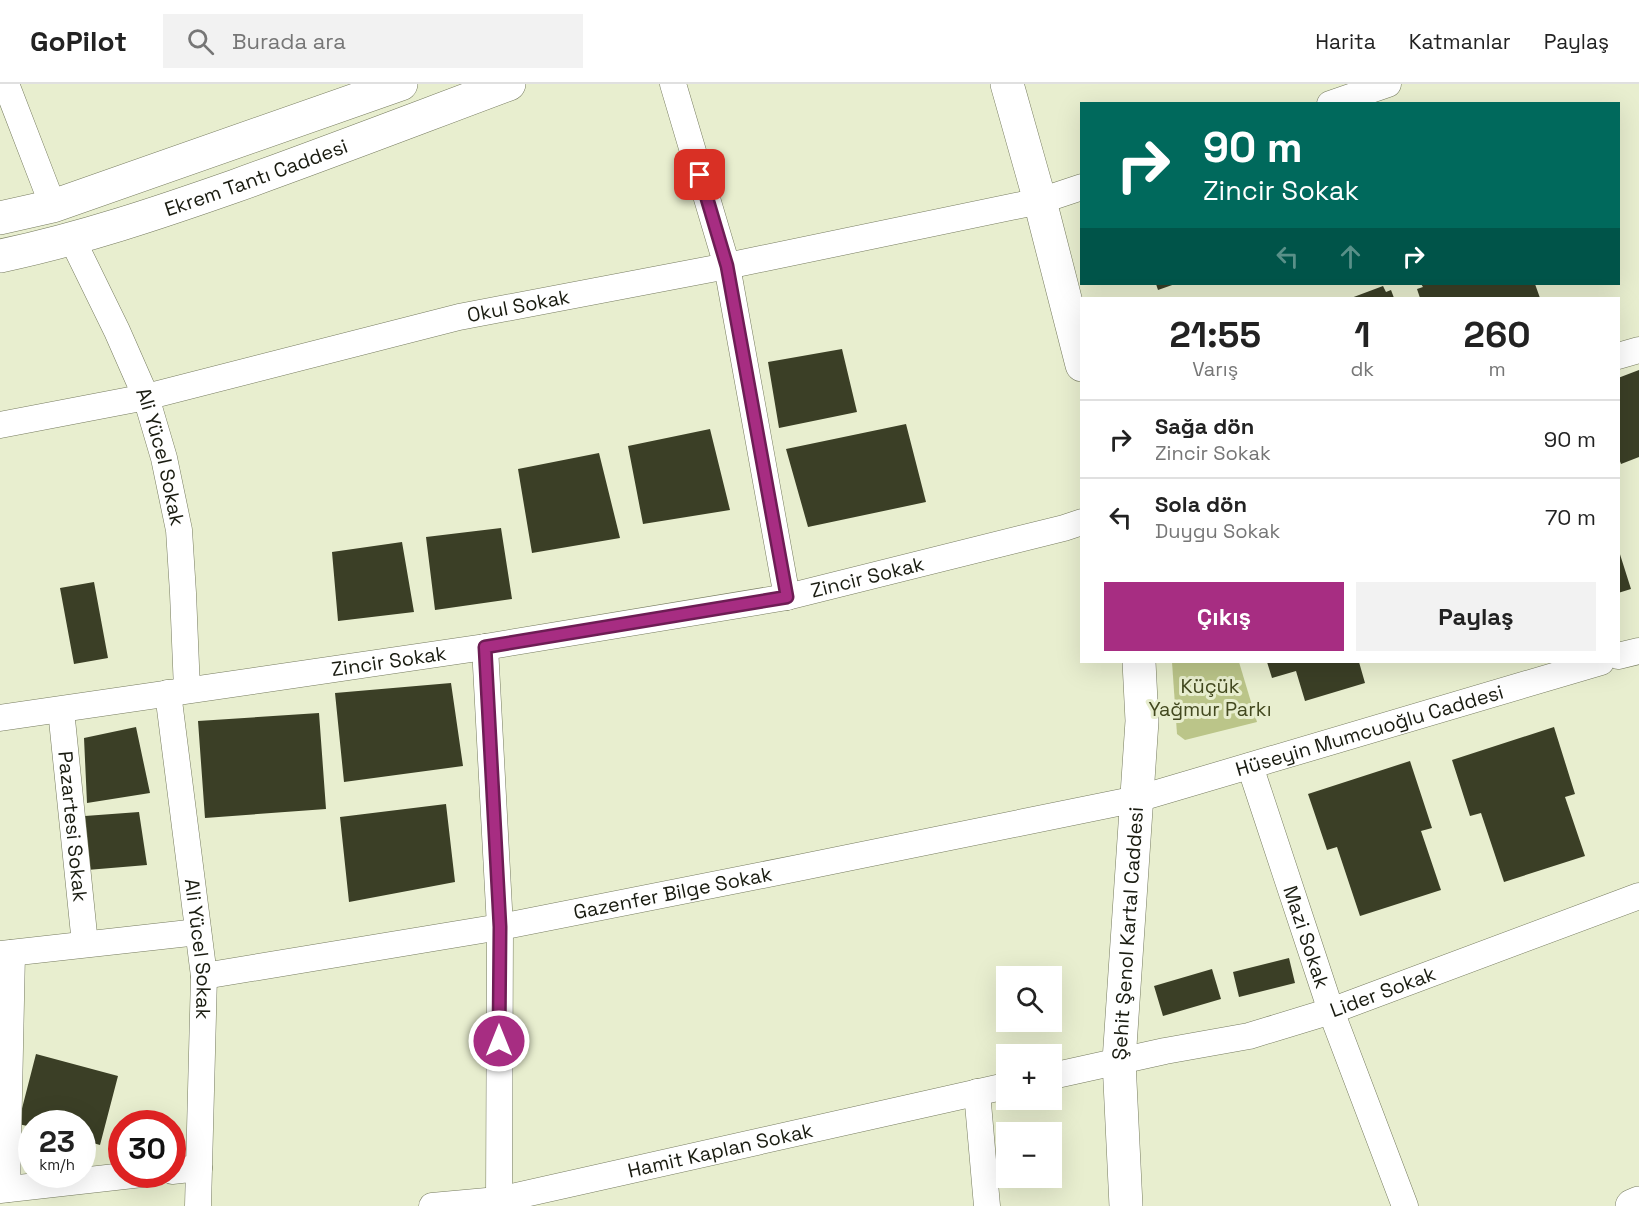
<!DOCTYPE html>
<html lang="tr">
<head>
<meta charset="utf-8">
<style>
	:root { --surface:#fff; --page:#f2f2f2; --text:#222; --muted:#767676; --line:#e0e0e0; --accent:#a72d82 }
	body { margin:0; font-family:"Space Grotesk",sans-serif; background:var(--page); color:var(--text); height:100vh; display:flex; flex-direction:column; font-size:22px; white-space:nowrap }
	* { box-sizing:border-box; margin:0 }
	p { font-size:20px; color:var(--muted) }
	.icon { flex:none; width:33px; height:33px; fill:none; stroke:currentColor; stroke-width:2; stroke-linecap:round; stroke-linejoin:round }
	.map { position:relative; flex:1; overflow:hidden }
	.side { position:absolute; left:1080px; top:213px; width:540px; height:366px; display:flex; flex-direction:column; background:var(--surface); border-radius:0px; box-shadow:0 6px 24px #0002 }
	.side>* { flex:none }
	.top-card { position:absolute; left:1080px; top:18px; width:540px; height:183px; border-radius:0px; box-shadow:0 6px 24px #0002; background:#00695c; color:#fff; overflow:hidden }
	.controls { position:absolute; left:996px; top:882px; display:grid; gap:12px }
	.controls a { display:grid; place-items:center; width:66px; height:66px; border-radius:0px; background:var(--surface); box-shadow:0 6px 24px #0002; font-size:30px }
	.speed { position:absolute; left:18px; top:1026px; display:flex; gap:12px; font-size:30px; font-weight:700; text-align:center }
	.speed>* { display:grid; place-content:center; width:78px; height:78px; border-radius:50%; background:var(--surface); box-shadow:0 6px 24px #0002; line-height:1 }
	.speed small { font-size:15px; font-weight:400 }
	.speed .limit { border:9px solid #d22; background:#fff; color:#111 }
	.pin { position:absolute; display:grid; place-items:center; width:51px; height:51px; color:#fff; margin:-26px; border-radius:12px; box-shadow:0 3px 9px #0006 }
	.me { position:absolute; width:66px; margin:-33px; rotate:0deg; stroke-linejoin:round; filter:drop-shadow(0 0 4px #0008) }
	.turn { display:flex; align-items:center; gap:21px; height:126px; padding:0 24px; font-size:27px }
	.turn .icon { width:78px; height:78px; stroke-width:2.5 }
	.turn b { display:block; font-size:42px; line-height:51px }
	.lanes { display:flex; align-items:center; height:57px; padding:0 24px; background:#0003; justify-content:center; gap:30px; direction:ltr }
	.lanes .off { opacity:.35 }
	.eta { display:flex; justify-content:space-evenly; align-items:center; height:102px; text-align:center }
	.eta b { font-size:36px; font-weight:700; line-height:42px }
	.action { display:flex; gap:12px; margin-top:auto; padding:12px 24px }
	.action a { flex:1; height:69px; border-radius:0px; background:var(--accent); color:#fff; font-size:24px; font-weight:700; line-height:69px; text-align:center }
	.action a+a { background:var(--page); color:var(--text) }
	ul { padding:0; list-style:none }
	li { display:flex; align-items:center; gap:18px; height:78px; padding:0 24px; border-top:2px solid var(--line) }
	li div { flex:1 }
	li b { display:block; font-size:22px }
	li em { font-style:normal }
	header { display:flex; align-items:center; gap:36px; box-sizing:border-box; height:84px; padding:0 30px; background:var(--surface); border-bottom:2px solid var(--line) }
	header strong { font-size:28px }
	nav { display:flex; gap:33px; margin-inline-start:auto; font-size:21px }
	.search { width:420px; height:54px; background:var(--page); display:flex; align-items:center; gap:15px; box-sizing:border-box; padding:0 21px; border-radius:0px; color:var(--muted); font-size:22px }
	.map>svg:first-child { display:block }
	.green { fill:#bbc589 }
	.building { fill:#3b3f26 }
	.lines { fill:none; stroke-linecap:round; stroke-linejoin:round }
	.minor-casing { stroke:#767b5f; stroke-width:27 }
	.tertiary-casing { stroke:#767b5f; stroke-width:34 }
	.minor { stroke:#fff; stroke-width:26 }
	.tertiary { stroke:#fff; stroke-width:33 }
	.route-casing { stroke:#6d1d54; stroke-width:15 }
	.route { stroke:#a72d82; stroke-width:10 }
	.labels { text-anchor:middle; stroke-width:6; stroke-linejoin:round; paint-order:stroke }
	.street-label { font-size:20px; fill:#191b10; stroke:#e8eecf }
	.park-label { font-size:20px; fill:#43491f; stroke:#e8eecf }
</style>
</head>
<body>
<header>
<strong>GoPilot</strong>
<div class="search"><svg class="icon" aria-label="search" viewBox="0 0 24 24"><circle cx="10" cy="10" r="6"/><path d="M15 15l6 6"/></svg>Burada ara</div>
<nav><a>Harita</a><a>Katmanlar</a><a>Paylaş</a></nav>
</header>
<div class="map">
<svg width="1639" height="1122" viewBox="0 0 1639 1122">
	<rect width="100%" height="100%" fill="#e8eecf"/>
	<path class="green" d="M1172,578H1239L1257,638L1185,656L1177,650Z"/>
	<path class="building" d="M1156,200H1175L1158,206Z
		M1421,200H1535L1540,214H1420L1417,205L1423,203Z
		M1383,202L1386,208L1391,206L1394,214H1351Z
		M842,265L857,328L779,344L768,278Z
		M1639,286V373L1621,380L1618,372V294Z
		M906,340L926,418L808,443L786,365Z
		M710,345L730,426L643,440L628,362Z
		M599,369L620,454L532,469L518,385Z
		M501,444L512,515L435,526L426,453Z
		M402,458L414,528L338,537L332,468Z
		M1618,464L1631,505L1618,509Z
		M94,498L108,574L74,580L60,504Z
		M1267,578H1359L1365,599L1305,617L1296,587L1272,594Z
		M451,599L463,682L344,698L335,609Z
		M319,629L326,725L205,734L198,637Z
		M136,643L150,709L87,719L84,654Z
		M1554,643L1575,710L1565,713L1585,772L1504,798L1481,729L1470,732L1452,676Z
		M1410,677L1432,744L1421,747L1441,806L1360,832L1337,763L1327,766L1308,710Z
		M446,720L455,798L349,818L340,733Z
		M139,728L147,781L87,786L85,732Z
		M1289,874L1295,899L1239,913L1233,888Z
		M1212,885L1221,915L1163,932L1154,902Z
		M36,970L118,992L100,1061L86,1057L82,1068V1040H32V1043L18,1040Z"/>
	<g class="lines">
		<defs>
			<g id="minor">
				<path d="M6,0L53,122"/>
				<path d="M673,0L727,182L787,513"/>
				<path d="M1330,20L1388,0"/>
				<path id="s1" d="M72,155L117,247L146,313L164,374L179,446L183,509L187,606"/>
				<path d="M1618,272L1639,266"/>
				<path id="s2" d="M0,341L146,313L459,233L727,182L1040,117L1082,103"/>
				<path d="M485,563L500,843L499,1122"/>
				<path d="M1618,572L1639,567"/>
				<path id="s3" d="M168,609L204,892L198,1122"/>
				<path id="s4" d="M61,626L85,860"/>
				<path id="s5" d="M0,634L485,563L787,513L1064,444L1082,438"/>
				<path id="s6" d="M1250,682L1331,927L1405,1122"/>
				<path d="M0,870L198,848"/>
				<path id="s7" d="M204,892L500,843L798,784L1137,715L1601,578"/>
				<path id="s8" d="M1052,992L1165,967L1249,952L1331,927L1639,812"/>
				<path d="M977,1008L987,1122"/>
				<path d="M172,1087L199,1084"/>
				<path d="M7,1105L12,869"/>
				<path d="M0,1106L142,1090"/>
				<path id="s9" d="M432,1122L498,1116L1006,1002"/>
			</g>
			<g id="tertiary">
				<path d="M1007,0L1040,117L1082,281"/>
				<path d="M0,134L53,122L401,0"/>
				<path id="s10" d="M0,172C81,155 158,129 235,102C327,69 418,34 509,0"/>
				<path id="s11" d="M1126,1122L1119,977L1142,637L1139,578"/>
				<path d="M1632,1122L1639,1119"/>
			</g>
		</defs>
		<use href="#minor" class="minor-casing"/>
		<use href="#tertiary" class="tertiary-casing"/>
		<use href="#minor" class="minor"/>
		<use href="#tertiary" class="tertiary"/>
	</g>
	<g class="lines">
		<defs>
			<path id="route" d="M499,957L500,843L485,563L787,513L727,182L700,91"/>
		</defs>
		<use href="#route" class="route-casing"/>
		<use href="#route" class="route"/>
	</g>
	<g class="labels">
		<g class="street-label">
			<text dy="7" stroke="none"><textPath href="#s10" startOffset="268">Ekrem Tantı Caddesi</textPath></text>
			<text dy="7" stroke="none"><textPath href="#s2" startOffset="532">Okul Sokak</textPath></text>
			<text dy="7" stroke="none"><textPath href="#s1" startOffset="236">Ali Yücel Sokak</textPath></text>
			<text dy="7" stroke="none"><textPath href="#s5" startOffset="879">Zincir Sokak</textPath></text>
			<text dy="7" stroke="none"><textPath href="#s5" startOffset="393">Zincir Sokak</textPath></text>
			<text dy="7" stroke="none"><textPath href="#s7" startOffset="1192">Hüseyin Mumcuoğlu Caddesi</textPath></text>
			<text dy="7" stroke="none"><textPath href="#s4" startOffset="117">Pazartesi Sokak</textPath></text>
			<text dy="7" stroke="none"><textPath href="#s7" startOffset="476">Gazenfer Bilge Sokak</textPath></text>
			<text dy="7" stroke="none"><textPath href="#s11" startOffset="273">Şehit Şenol Kartal Caddesi</textPath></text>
			<text dy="7" stroke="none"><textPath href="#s6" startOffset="180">Mazi Sokak</textPath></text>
			<text dy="7" stroke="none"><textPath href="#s3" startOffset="258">Ali Yücel Sokak</textPath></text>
			<text dy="7" stroke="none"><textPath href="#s8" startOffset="342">Lider Sokak</textPath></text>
			<text dy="7" stroke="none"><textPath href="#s9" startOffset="294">Hamit Kaplan Sokak</textPath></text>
		</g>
		<g class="park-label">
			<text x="1210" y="609">Küçük<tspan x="1210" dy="23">Yağmur Parkı</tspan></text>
		</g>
	</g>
</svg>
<div class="controls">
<a><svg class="icon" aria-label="search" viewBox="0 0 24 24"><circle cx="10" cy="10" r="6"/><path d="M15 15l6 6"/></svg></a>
<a>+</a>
<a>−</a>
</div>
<div class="speed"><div>23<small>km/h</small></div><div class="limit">30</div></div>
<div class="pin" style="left:700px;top:91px;background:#d93025"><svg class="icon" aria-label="arrive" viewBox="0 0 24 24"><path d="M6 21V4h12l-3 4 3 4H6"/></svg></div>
<svg class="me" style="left:499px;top:957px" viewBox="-20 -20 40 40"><circle r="17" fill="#a72d82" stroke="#fff" stroke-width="3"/><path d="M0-11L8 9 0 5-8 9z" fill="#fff"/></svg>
<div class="top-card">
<div class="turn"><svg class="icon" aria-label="right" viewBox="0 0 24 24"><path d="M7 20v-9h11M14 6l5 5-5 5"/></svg><div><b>90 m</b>Zincir Sokak</div></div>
<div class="lanes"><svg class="icon off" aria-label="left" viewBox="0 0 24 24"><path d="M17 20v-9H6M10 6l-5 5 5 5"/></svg><svg class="icon off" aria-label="ahead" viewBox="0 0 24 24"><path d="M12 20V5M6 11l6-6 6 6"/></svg><svg class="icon" aria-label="right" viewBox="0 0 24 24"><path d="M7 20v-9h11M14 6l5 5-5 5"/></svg></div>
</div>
<section class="side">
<div class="eta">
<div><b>21:55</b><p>Varış</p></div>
<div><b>1</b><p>dk</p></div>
<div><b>260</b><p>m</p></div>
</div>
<ul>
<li><svg class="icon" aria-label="right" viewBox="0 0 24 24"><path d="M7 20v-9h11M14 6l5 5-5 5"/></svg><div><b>Sağa dön</b><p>Zincir Sokak</p></div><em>90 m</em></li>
<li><svg class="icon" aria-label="left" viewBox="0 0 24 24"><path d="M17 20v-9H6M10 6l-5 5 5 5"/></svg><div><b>Sola dön</b><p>Duygu Sokak</p></div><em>70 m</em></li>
</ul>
<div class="action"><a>Çıkış</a><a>Paylaş</a></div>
</section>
</div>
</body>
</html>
